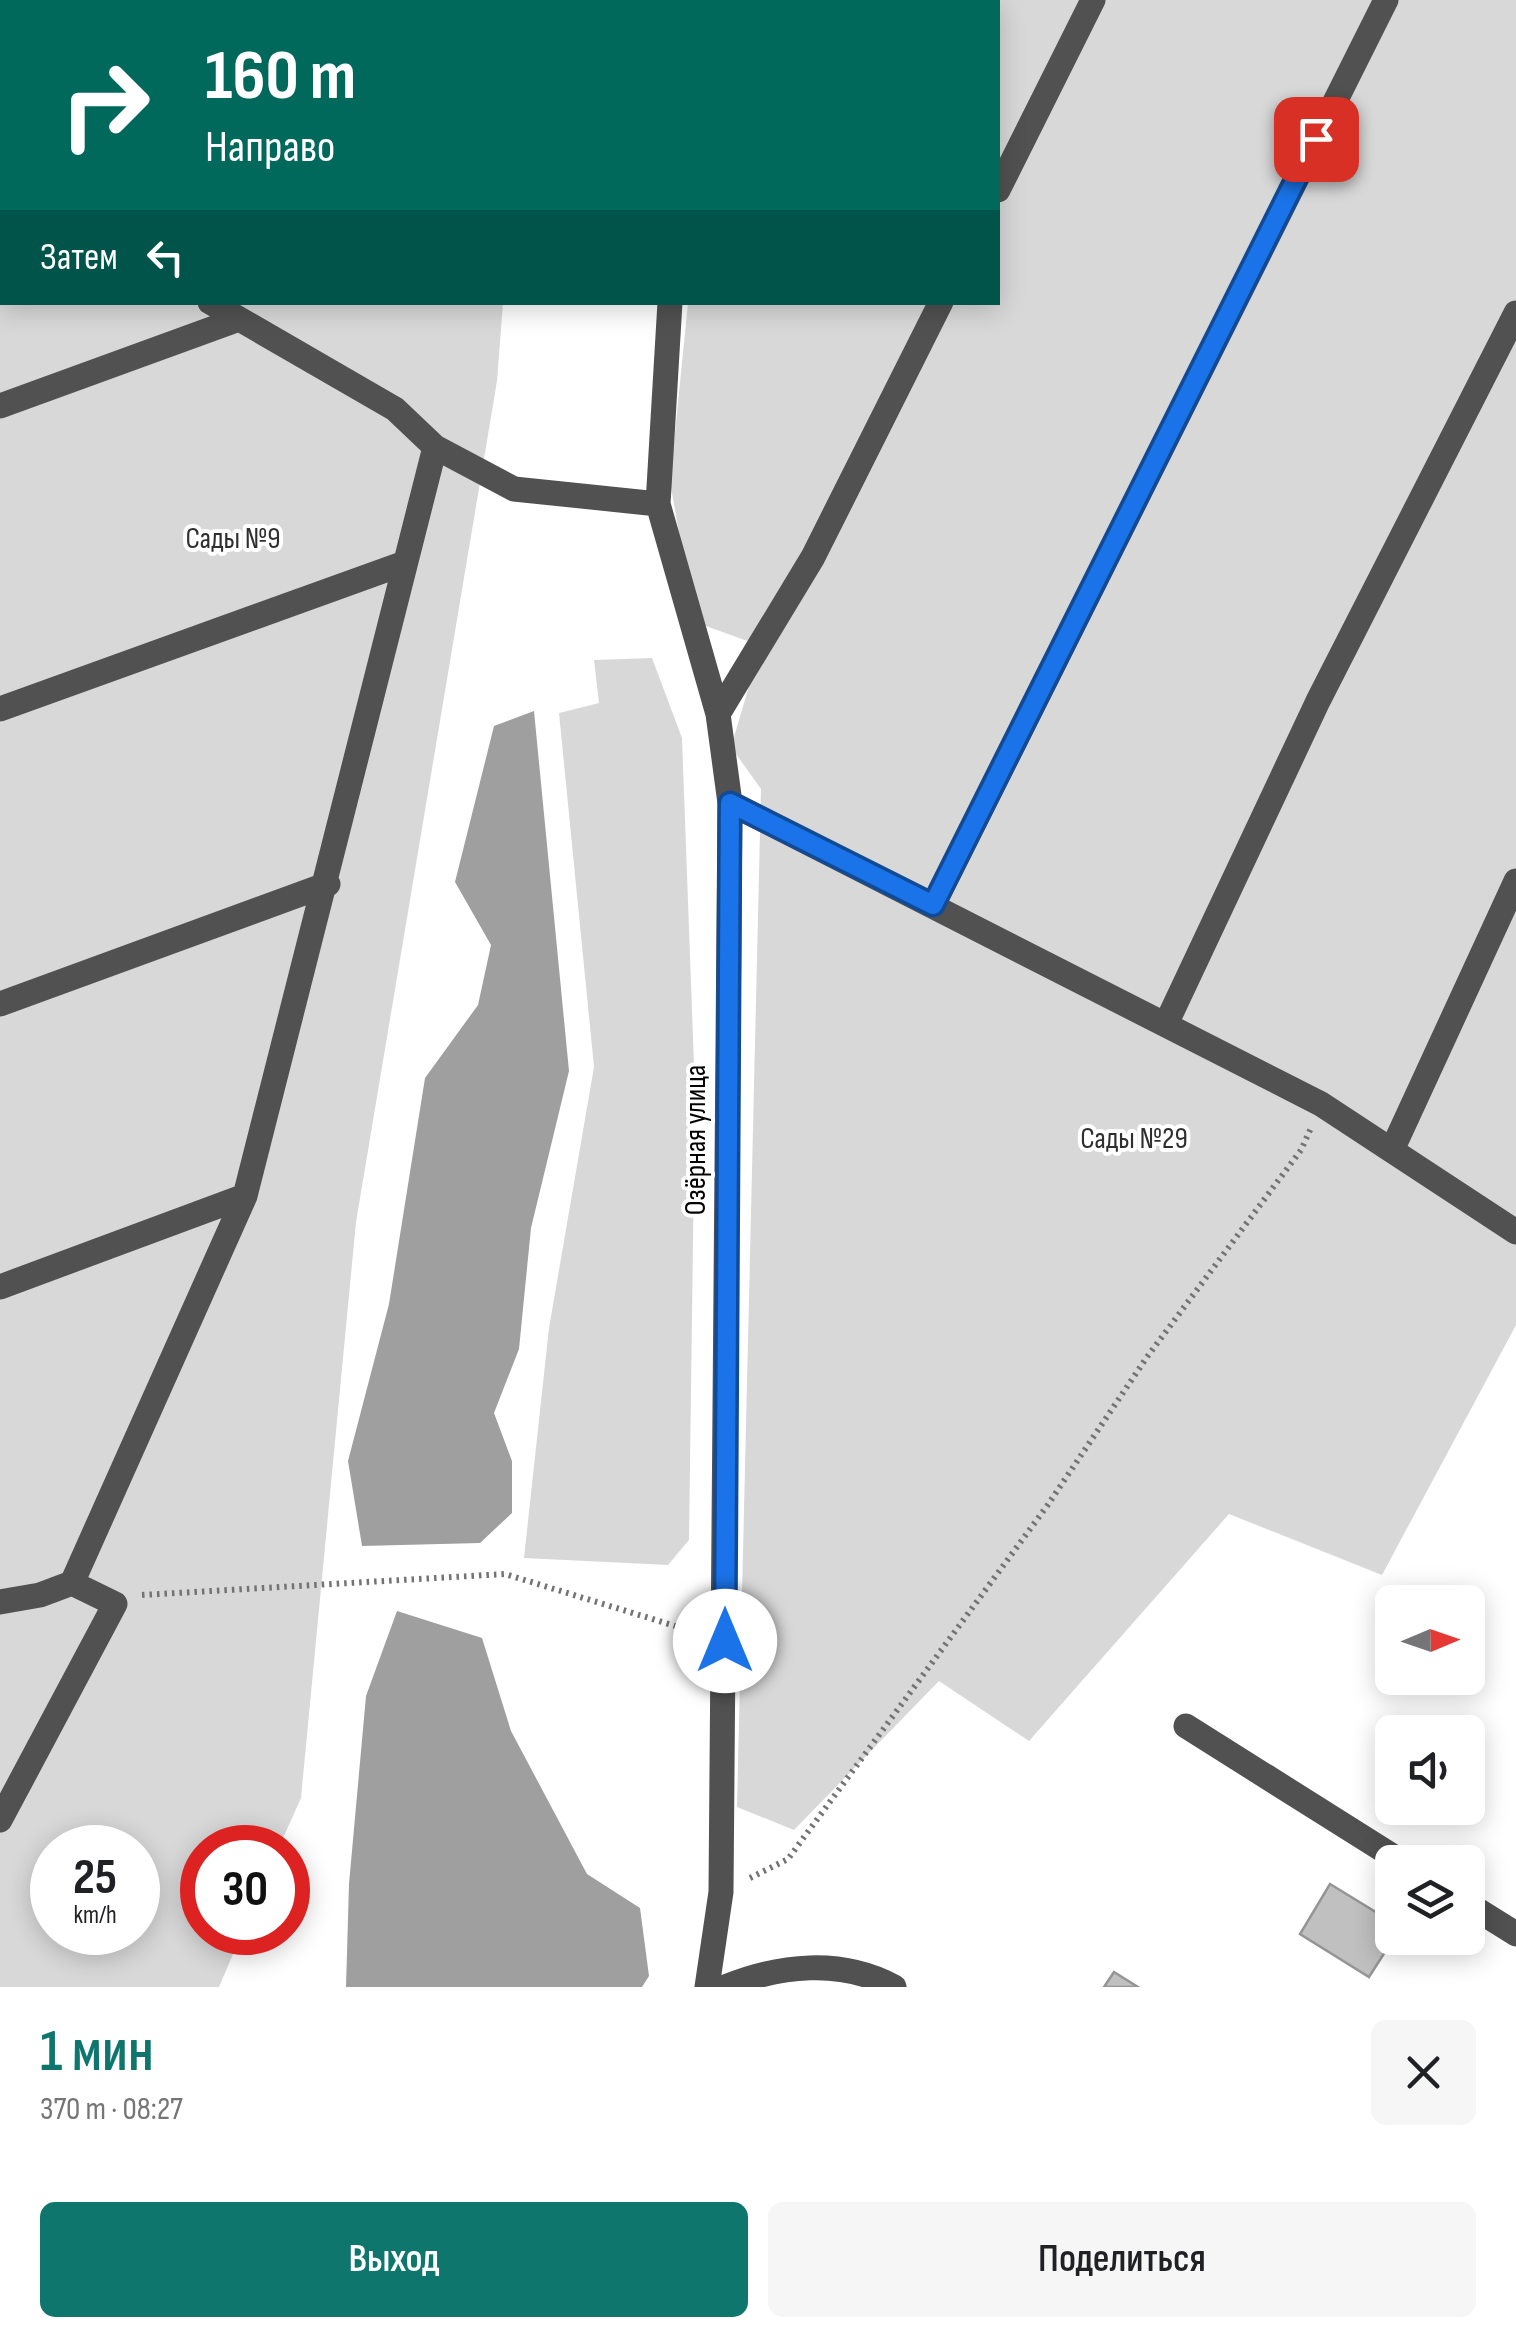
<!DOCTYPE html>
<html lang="ru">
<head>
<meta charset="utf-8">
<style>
	:root { --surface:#fff; --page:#f6f6f6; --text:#202124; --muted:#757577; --accent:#0f766e }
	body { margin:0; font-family:"Sofia Sans Condensed",sans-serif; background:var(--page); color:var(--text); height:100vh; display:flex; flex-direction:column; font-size:38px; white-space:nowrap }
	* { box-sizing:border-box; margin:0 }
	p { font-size:32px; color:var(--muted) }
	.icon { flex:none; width:55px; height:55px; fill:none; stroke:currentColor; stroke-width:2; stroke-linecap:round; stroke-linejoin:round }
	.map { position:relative; height:1987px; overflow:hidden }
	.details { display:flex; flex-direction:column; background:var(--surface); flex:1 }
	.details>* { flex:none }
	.guide { position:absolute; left:0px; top:0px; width:1000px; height:305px; box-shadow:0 5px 25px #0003; background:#00695c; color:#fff; overflow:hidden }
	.needle { width:65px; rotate:88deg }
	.tools { position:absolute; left:1375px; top:1585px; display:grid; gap:20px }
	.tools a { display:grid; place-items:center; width:110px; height:110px; border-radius:15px; background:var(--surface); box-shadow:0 5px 25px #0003; font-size:50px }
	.speed { position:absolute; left:30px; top:1825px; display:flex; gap:20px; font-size:50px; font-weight:700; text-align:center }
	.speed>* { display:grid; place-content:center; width:130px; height:130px; border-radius:50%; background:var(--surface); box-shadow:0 5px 25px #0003; line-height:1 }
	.speed small { font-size:25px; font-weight:400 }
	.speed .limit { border:15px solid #d22; background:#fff; color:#111 }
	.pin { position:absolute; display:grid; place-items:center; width:85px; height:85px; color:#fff; margin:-42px; border-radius:20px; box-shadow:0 5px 15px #0006 }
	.me { position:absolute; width:110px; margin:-55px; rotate:0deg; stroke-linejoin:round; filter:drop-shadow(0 0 8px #0008) }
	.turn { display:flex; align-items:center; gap:35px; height:210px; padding:0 40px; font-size:45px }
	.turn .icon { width:130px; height:130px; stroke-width:2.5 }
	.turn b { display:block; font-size:70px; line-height:85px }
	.then { display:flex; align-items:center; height:95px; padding:0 40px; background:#0003; gap:20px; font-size:38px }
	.round { display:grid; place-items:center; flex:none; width:105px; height:105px; border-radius:15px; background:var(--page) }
	.head { display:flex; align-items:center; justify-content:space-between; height:170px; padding:0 40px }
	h1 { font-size:60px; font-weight:600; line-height:75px; color:var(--accent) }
	.cta { display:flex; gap:20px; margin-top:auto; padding:20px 40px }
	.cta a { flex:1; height:115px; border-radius:15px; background:var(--accent); color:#fff; font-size:40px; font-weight:600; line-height:115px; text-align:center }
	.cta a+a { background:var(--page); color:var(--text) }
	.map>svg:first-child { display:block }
	.green { fill:#d8d8d8; fill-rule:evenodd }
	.water { fill:#9f9f9f }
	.building { fill:#c0c0c0; stroke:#959595; stroke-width:2.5 }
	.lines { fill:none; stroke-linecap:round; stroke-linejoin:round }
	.path { stroke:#737373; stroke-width:6; stroke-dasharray:2.5 5; stroke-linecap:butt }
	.minor { stroke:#515151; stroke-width:25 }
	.route-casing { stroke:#114b97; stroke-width:25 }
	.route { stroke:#1a73e8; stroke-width:18 }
	.labels { text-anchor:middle; stroke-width:8; stroke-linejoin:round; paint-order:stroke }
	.park-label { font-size:30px; fill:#2f2f2f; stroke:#fff }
	.street-label { font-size:30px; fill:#000; stroke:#fff }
</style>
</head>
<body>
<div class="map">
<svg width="1516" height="1987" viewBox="0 0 1516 1987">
	<rect width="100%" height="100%" fill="#fff"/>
	<path class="green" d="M0,0L416,2H2V302L503,303L497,381L356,1222L301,1798L279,1847L202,1848V1932L242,1933L219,1987H0ZM52,1848H138V1932H52Z
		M696,0H1516V1325L1382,1575L1229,1514L1029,1741L939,1681L794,1830L737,1807L761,789L731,747L761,646L695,622L670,482L688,303L998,302V2Z
		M652,658L682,738L695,1092L689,1540L668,1565L524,1558L549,1328L594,1067L559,713L599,703L594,660Z"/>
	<path class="water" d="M534,711L569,1071L531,1228L519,1349L494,1413L512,1461V1513L480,1543L362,1546L348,1461L389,1304L425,1078L478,1005L491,945L455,882L494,726Z
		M397,1611L482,1638L511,1731L587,1874L640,1908L649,1976L642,1987H346L349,1884L366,1696Z"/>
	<path class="building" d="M1330,1884L1392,1922L1394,1938L1369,1977L1300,1934Z
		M1114,1972L1138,1987H1104Z"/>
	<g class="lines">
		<path class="path" d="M142,1595L505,1574L695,1632
			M750,1878L788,1859L1047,1506L1147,1357L1301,1150L1311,1128"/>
		<path class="minor" d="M14,2L16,0
			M690,2V0
			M804,2L806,0
			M0,23L2,19
			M0,187L2,188
			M998,190L1093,0
			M670,302L658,504L718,714L730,803L721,1892L707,1987
			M0,406L239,319
			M435,447L514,489L658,504
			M0,709L402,564
			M718,714L813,557L941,302
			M730,803L1321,1104L1516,1232
			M933,905L1386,0
			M0,1004L328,884
			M1166,1024L1318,701L1516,313
			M1392,1150L1516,881
			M0,1287L245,1196
			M0,1602L40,1595L72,1583L245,1196L435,447L395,409L210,302
			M1186,1726L1402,1862
			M0,1820L115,1604L72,1583
			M1468,1904L1516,1934
			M725,1987C779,1965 841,1958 894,1987"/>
	</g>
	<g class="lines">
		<defs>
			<path id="route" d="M725,1641L730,803L933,905L1316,139"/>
		</defs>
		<use href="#route" class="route-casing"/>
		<use href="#route" class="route"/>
	</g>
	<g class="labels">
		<g class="park-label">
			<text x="233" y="548">Сады №9</text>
			<text x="1134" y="1148">Сады №29</text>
		</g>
		<g class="street-label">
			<text transform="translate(695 1140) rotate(-90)" y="10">Озёрная улица</text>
		</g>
	</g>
</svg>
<div class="tools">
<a><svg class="needle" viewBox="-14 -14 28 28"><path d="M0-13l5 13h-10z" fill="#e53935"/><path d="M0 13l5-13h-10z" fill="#757577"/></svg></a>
<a><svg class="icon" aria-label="sound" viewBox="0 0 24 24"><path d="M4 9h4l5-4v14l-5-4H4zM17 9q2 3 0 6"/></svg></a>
<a><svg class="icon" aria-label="layers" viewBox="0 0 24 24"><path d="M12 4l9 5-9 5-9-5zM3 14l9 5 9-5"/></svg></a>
</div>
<div class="speed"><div>25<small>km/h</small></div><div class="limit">30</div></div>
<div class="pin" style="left:1316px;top:139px;background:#d93025"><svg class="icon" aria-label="arrive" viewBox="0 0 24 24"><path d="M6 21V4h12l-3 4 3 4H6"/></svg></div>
<svg class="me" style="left:725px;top:1641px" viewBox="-20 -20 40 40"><circle r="19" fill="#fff"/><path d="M0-13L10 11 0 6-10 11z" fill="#1a73e8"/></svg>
<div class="guide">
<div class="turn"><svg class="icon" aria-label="right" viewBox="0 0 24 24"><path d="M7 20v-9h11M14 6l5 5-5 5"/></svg><div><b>160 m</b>Направо</div></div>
<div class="then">Затем<svg class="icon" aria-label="left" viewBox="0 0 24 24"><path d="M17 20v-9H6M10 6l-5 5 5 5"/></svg></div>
</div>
</div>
<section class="details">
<div class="head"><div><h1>1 мин</h1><p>370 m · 08:27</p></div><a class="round"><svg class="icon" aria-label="close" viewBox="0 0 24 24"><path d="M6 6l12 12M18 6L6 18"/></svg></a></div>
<div class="cta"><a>Выход</a><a>Поделиться</a></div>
</section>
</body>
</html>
